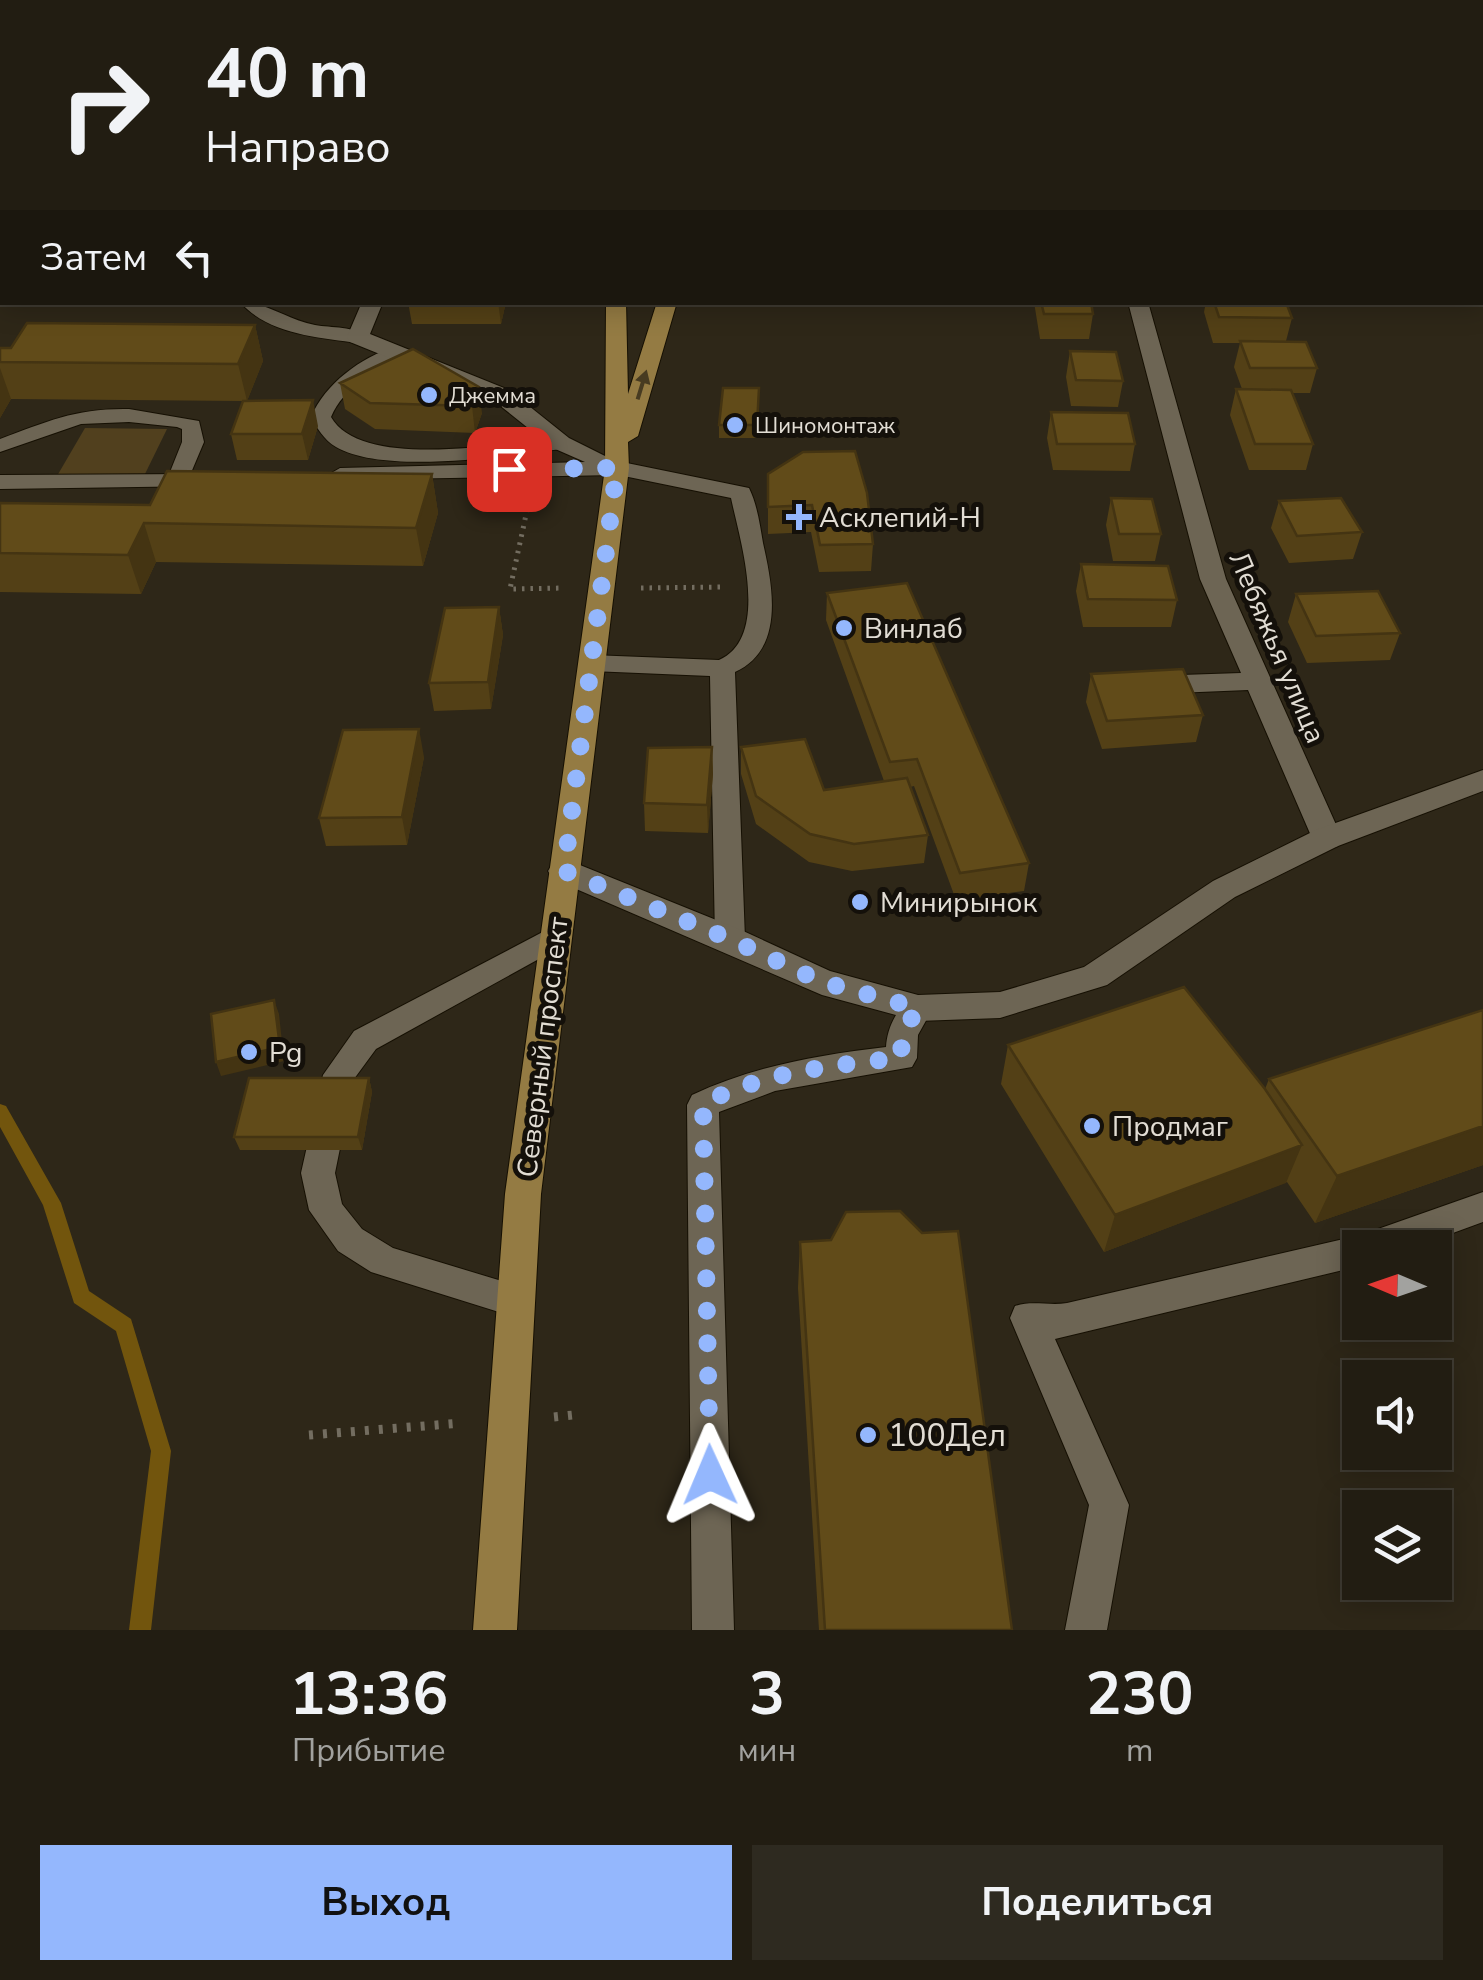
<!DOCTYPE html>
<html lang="ru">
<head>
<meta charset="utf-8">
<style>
	:root { --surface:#221d12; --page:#2e2a20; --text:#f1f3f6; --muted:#a2a29f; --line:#3f3b32; --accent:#94b7fd }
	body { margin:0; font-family:"Nunito Sans",sans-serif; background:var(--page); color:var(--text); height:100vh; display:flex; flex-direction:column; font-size:38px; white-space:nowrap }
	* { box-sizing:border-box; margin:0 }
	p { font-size:32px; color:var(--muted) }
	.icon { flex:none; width:55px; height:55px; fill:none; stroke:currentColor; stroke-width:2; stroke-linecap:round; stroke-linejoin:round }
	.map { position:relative; height:1630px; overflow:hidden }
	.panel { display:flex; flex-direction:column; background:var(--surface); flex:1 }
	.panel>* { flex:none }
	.top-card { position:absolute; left:0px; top:0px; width:1485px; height:305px; box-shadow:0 5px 25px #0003,0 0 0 2px var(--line); background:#221d12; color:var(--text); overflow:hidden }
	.needle { width:65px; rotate:272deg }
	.fabs { position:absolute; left:1342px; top:1230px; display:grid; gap:20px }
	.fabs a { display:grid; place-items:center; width:110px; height:110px; border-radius:0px; background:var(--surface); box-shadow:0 5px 25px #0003,0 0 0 2px var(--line); font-size:50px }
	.pin { position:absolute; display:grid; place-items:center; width:85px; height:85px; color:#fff; margin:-42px; border-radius:20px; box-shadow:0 5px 15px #0006 }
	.me { position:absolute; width:110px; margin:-55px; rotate:359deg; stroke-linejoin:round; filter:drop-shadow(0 0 8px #0008) }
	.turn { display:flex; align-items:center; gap:35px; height:210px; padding:0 40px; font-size:45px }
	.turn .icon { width:130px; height:130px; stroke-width:2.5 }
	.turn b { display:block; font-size:70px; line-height:85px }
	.then { display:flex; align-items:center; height:95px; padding:0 40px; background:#0003; gap:20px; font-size:38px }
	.eta { display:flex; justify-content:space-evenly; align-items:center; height:170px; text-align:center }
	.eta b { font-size:60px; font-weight:700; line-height:70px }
	.button { display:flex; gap:20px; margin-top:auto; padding:20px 40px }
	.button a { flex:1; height:115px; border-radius:0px; background:var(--accent); color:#111; font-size:40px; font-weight:700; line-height:115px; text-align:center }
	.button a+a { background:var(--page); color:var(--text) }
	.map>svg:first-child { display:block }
	.green { fill:#51401e }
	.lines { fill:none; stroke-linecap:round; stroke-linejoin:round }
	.stream { fill:#72550d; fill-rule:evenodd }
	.service-casing { stroke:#161003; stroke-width:2 }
	.minor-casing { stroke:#161003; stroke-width:2 }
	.tertiary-casing { stroke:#161003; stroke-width:2 }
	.primary-casing { stroke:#161003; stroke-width:2 }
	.path-far1 { stroke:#736d60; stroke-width:5; stroke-dasharray:2.5 6; stroke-linecap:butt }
	.path { stroke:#736d60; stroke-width:9; stroke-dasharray:4 10; stroke-linecap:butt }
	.service { fill:#6d6554; fill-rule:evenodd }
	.minor { fill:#6d6554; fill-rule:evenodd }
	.tertiary { fill:#6d6554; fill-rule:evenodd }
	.primary { fill:#947b43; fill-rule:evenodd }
	.wall { fill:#534016 }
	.shaded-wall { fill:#443412 }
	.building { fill:#614b19; stroke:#443412; stroke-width:2.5 }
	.oneway { fill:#473b21 }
	.route { stroke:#94b7fd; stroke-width:18; stroke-dasharray:0 32.4 }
	.poi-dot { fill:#94b7fd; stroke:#14100a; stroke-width:4 }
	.labels { text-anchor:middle; stroke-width:10; stroke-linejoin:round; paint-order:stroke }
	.far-poi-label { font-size:22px; fill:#e2ddd4; stroke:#14100a; text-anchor:start }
	.poi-label { font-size:28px; fill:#e2ddd4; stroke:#14100a; text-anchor:start }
	.street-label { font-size:28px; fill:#e2ddd4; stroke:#14100a }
	.near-poi-label { font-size:32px; fill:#e2ddd4; stroke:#14100a; text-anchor:start }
</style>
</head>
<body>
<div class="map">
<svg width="1483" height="1630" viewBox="0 0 1483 1630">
	<rect width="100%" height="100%" fill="#2e2718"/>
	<path class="green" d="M85,428L167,429L144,476H57Z"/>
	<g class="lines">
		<path class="stream" d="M840,0H848L846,2H840Z
			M0,1104L6,1106L61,1203L89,1291L131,1319L171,1451L151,1630H129L151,1451L116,1331L74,1303L43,1205L0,1127Z"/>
		<defs>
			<path id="service" d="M467,0H481V2H467Z
				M240,302C267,302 287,320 315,325C331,328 355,326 368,337L358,343C318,337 269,335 240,302Z
				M395,347L402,349V357C375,373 344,386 331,417C362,471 507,443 561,437L572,443L561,449C506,456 384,475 336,447C324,440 317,428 311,417C325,384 361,357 395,347Z
				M129,409L199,421L204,442L185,487L177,489L166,482L182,442V429L177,427L129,422L81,424L0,452V439C48,421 77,408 129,409Z
				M617,461L749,488C757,504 760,525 763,543C773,587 785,649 735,672L745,939L740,947L730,950L720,947L715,939L710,676L591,671L579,663L591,655L719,660C771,637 740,541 731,498L609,473L606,468L609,463Z
				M556,925L566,928L571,936L566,944L376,1049L354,1079L335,1173L342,1204L362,1229L393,1248L528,1289L533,1301L528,1313L515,1317L371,1272L338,1251L309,1210L301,1173L323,1075L354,1031Z
				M918,996L929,999L933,1008L918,1035L917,1058L912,1067L775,1091L719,1112L734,1630H692L687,1105L692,1095C754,1066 818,1055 886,1047C887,1027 899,1002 918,996Z
				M1483,1192V1222L1412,1248H1360V1266L1055,1339L1129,1505L1107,1630H1065L1089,1505L1010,1318L1015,1306C1032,1300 1049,1306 1067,1303L1361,1235Z"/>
			<path id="minor" d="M1058,0H1074V2H1059Z
				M1408,0H1424L1425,2H1410Z
				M1482,136H1483V146H1482Z
				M362,302H383L370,334L509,390L569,438L629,468L617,475L332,480L328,475L340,468L585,462L553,448L493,400L350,342L347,337Z
				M1128,302H1148L1226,579L1342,838L1338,846L1327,849L1316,846L1312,838L1248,690L1151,694L1141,691L1137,685L1141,679L1151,676L1241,673L1200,579Z
				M199,474L207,476L211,481L207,486L0,489V475Z"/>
			<path id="tertiary" d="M1483,770V791L1338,846L1235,897L1107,985L1000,1018L918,1021L822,995L553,879L548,871L553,863L564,860L575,863L741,930L830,971L918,995L1000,992L1084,967L1213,881L1316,830Z"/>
			<path id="primary" d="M606,302H626L628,394L657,302H677L638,436L628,442L629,468L541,1194L517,1630H473L505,1194L605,468Z"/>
		</defs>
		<use href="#service" class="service-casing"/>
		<use href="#minor" class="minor-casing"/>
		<use href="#tertiary" class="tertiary-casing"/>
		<use href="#primary" class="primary-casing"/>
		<path class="path-far1" d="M529,501L510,589L564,588
			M641,588L724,587"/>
		<path class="path" d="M554,1417L573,1415
			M309,1435L462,1423"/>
		<use href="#service" class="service"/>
		<use href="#minor" class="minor"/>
		<use href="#tertiary" class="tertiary"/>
		<use href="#primary" class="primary"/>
	</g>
	<path class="wall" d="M27,0H115L113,2H27Z
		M203,0H294L292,2H203Z
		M988,0H1036L1035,2H988Z
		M0,52H2V124H0Z
		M408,302H506L501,324H412Z
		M1034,302H1091L1093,314L1089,339H1040Z
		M1206,302H1286L1292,318L1286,341L1317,368L1310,393H1292L1313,444L1306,470H1249L1230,415L1236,389H1242L1234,367L1240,343H1213L1204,312Z
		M255,325L263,361L247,401L318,426L308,460H237L231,434L243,401L11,399L0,418V348Z
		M413,349L482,413L475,433L375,429L345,409L340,383Z
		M1070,351L1123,381L1118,407L1071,406L1066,377Z
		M759,388L757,438H719V425Z
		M1051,412L1135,444L1130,471L1053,470L1047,438Z
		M432,474L438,513L423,566L156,562L141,594L0,592V503L150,505Z
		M768,474L873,544L871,571L819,572L811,532L768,534Z
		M1111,498L1161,534L1155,561H1113L1106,525Z
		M1279,501L1362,532L1353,559L1289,563L1271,528Z
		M1081,564L1177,600L1171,627H1083L1076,591Z
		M827,593L1029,863L1024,891L956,900L914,786L910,787L928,835L924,863L852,871L809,862L756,824L741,774V747L824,790L884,781L826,620Z
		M1296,594L1400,633L1390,660L1307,663L1288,622Z
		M499,607L503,635L491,709L434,711L429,683Z
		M1091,674L1203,715L1196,742L1102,749L1086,702Z
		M712,747L713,774L708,833L645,831L644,803Z
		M424,757L407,845L326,846L319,818Z
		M1483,1010V1165L1315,1223L1287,1182L1104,1252L1001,1084L1008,1045L1265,1089L1269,1079Z
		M369,1078L372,1092L362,1150H240L234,1137Z
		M800,1242L1012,1630H819L798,1288Z"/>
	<path class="shaded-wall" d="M82,0H115L113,2H83Z
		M270,0H294L292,2H270Z
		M498,302H506L501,324Z
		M255,325L263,361L247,401L238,364Z
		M0,368L11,399L0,418Z
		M479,387L482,413L475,433L472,406Z
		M313,400L318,426L308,460L302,434Z
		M432,474L438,513L423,566L416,528Z
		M144,523L156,562L141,594L128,555Z
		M499,607L503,635L491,709L488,682Z
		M419,729L424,757L407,845L402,817Z
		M712,747L713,774L708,833L707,805Z
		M274,1000L279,1014L284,1061L221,1076L216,1062Z
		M369,1078L372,1092L362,1150L358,1137Z
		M1483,1126V1165L1315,1223L1337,1176Z
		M1302,1145L1286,1183L1104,1252L1115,1215Z"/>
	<path class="building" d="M573,0H619L618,2H573Z
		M1126,0H1162L1163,2H1127Z
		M1482,16H1483V95L1482,94Z
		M0,52H2V83H0Z
		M1041,302H1091L1093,314H1044Z
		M1214,302H1286L1292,318L1219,317Z
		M27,323L255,325L238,364L0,362V348H11Z
		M1240,341L1306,342L1317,368H1250Z
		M413,349L479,387L472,406L370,403L340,383Z
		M1070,351L1116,352L1123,381L1076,380Z
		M723,388H759L757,425H719Z
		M1236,389L1291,390L1313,444H1255Z
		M313,400L302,434H231L243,401Z
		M1051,412L1128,413L1135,444H1057Z
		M855,451L867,493L873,544L820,545L812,505L768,507V474L803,452Z
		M167,471L432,474L416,528L144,523L128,555L0,553V503L150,505Z
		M1111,498L1152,499L1161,534H1119Z
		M1341,498L1362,532L1297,536L1279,501Z
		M1081,564L1168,566L1177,600L1088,599Z
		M907,583L1029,863L960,873L917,759L890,762L827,593Z
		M1378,591L1400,633L1316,636L1296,594Z
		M499,607L488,682L429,683L445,608Z
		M1183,669L1203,715L1107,721L1091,674Z
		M419,729L402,817L319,818L343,730Z
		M805,739L824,790L907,778L928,835L854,844L810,834L756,796L741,747Z
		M712,747L707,805L644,803L648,748Z
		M1184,987L1265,1089L1302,1145L1115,1215L1008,1045Z
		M274,1000L280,1047L216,1062L211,1014Z
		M1483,1010V1126L1337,1176L1269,1079Z
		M249,1078H369L358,1137H234Z
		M900,1211L922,1233L958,1231L1012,1630H825L800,1242L831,1240L846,1212Z"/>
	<defs><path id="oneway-solid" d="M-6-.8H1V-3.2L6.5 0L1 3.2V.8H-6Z" transform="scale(2.5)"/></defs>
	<use class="oneway" href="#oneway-solid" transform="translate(642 385) rotate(-73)"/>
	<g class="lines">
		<path class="route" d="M509,469L617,468L564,871L730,939L822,982L918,1008L902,1034L901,1058C834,1065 763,1072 703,1104L710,1475"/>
	</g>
	<g class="poi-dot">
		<circle cx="429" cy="395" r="10"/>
		<circle cx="735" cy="425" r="10"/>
		<path d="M794 502h10v10h10v10h-10v10h-10v-10h-10v-10h10z"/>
		<circle cx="844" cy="628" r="10"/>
		<circle cx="860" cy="902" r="10"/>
		<circle cx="249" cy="1052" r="10"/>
		<circle cx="1092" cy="1126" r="10"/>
		<circle cx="868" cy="1435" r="10"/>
	</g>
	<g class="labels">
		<g class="far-poi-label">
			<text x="449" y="403">Джемма</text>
			<text x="755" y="433">Шиномонтаж</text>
		</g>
		<g class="poi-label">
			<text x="819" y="527">Асклепий-Н</text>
			<text x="864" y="638">Винлаб</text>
			<text x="880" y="912">Минирынок</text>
			<text x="269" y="1062">Pg</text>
			<text x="1112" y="1136">Продмаг</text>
		</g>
		<g class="street-label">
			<text transform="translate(1278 647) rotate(67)" y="10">Лебяжья улица</text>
			<text transform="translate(542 1047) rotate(-83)" y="10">Северный проспект</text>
		</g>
		<g class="near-poi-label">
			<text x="888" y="1446">100Дел</text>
		</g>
	</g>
</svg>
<div class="fabs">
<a><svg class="needle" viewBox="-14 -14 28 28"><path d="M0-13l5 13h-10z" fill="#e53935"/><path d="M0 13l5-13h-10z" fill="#a2a29f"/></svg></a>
<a><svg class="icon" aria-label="sound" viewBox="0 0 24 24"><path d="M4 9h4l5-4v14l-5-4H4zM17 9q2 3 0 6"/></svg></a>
<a><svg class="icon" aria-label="layers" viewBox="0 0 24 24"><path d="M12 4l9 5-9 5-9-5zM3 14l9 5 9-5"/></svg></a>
</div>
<div class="pin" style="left:509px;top:469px;background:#d93025"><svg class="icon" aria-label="arrive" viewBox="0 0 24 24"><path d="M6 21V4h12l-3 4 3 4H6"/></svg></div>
<svg class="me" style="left:710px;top:1475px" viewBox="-20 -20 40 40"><path d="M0-17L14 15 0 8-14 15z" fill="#94b7fd" stroke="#fff" stroke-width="4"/></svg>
<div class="top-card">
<div class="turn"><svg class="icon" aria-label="right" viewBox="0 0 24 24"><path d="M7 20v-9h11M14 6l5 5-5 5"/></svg><div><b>40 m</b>Направо</div></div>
<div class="then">Затем<svg class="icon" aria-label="left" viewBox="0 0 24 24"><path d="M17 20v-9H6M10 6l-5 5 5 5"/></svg></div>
</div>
</div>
<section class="panel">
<div class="eta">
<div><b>13:36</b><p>Прибытие</p></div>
<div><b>3</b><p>мин</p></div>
<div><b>230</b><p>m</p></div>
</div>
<div class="button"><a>Выход</a><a>Поделиться</a></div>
</section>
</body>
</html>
